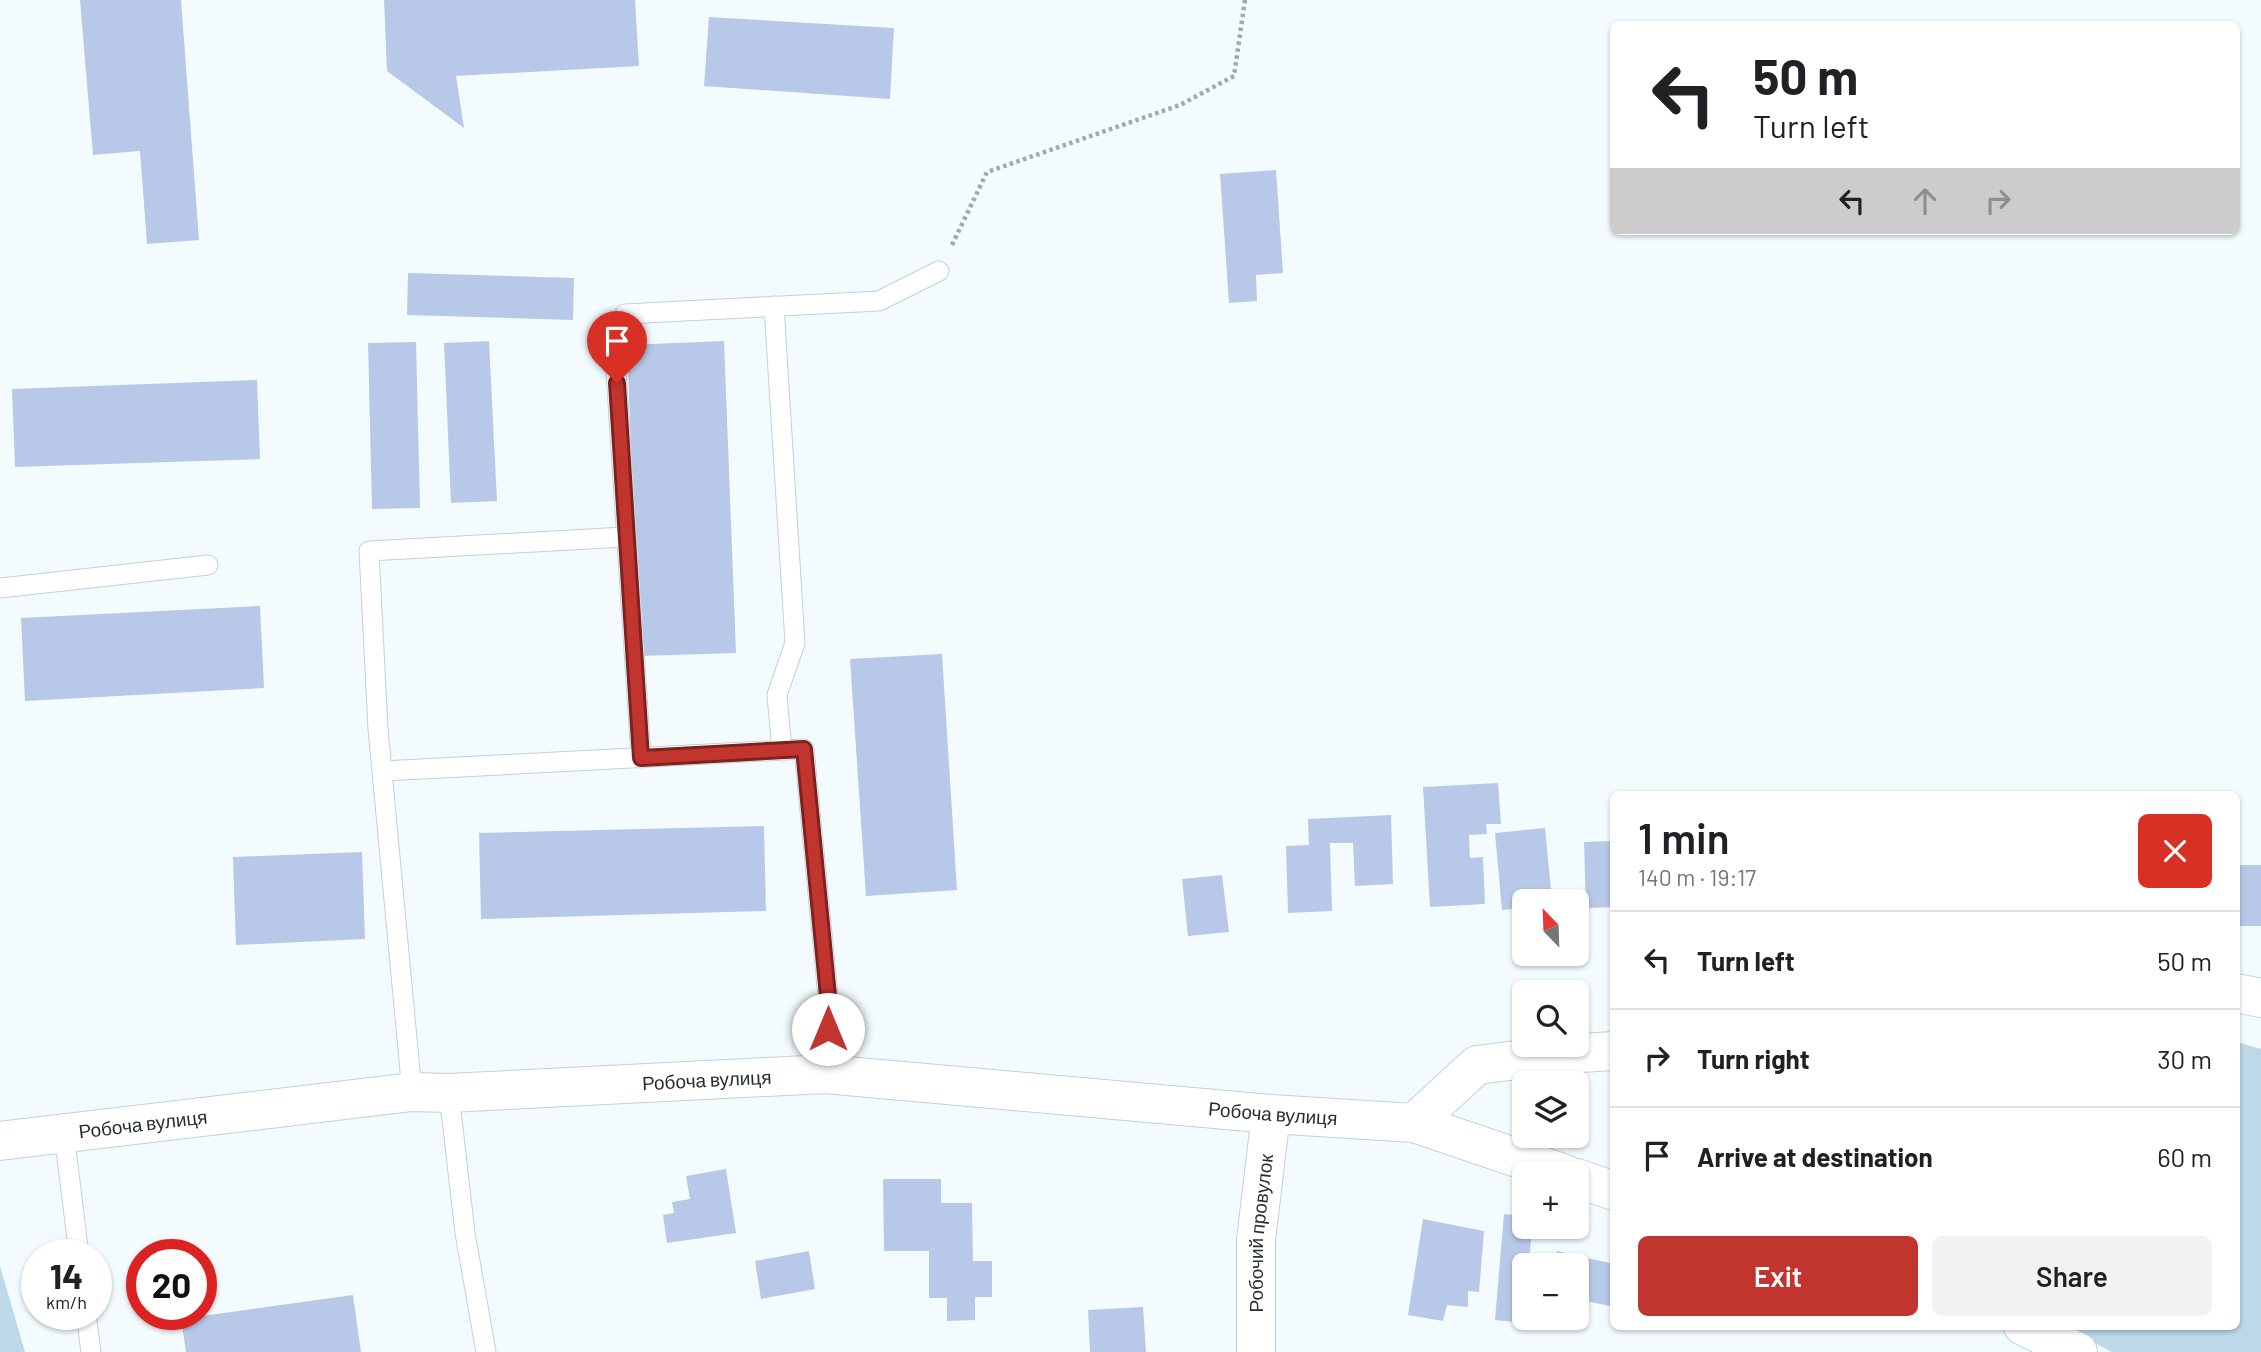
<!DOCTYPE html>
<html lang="en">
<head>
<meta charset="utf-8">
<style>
	:root { --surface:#fff; --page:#f2f2f2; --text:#202124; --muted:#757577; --line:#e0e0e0; --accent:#c2342e }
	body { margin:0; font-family:Barlow,sans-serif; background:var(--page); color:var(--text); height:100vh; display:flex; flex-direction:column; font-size:26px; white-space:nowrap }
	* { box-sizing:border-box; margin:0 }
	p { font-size:23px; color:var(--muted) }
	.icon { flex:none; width:38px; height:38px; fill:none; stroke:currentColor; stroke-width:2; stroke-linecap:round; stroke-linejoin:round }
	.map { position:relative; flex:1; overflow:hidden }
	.side { position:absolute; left:1610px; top:791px; width:630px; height:539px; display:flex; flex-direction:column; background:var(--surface); border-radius:10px; box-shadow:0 2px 5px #0004 }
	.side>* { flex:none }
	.banner { position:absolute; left:1610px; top:21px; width:630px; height:214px; border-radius:10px; box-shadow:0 2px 5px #0004; background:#fff; color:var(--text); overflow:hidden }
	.needle { width:46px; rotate:337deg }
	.controls { position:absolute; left:1512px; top:889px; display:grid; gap:14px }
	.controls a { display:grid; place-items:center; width:77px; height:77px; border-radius:10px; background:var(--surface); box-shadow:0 2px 5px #0004; font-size:35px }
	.speed { position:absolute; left:21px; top:1239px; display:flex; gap:14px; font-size:35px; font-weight:700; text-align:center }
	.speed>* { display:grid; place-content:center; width:91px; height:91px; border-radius:50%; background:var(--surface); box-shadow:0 2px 5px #0004; line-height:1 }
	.speed small { font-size:18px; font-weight:400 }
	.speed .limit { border:10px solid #d22; background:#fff; color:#111 }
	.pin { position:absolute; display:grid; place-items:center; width:60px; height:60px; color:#fff; margin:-72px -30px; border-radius:50% 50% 50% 0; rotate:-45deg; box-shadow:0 0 7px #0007 }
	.pin .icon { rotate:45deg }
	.me { position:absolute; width:77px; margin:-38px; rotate:0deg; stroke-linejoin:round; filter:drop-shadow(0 0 5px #0008) }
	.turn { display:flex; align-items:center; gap:24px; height:147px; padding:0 28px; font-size:32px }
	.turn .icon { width:91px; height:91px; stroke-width:2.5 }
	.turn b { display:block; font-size:49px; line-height:60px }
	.lanes { display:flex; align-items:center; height:66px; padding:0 28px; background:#0003; justify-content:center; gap:35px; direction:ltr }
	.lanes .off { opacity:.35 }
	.round { display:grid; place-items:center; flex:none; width:74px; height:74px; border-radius:10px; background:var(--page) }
	.head { display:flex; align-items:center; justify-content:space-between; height:119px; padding:0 28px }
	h1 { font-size:42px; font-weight:600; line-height:52px }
	.cta { display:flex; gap:14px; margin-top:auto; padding:14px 28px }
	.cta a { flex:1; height:80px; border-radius:10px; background:var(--accent); color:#fff; font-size:28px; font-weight:600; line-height:80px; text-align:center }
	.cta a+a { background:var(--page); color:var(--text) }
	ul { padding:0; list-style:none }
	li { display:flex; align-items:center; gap:21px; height:98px; padding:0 28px; border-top:2px solid var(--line) }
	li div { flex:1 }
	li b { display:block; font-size:26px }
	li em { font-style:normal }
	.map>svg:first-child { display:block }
	.green { fill:#bcd8e9 }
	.building { fill:#b8c8e8 }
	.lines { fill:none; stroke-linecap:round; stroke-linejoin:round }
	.service-casing { stroke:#bfd1db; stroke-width:21 }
	.minor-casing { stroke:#bfd1db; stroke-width:40 }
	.path { stroke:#a2a9ad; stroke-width:4.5; stroke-dasharray:3.5 3.5; stroke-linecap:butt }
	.service { stroke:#fff; stroke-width:19 }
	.minor { stroke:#fff; stroke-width:38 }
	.route-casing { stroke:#7e221e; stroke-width:18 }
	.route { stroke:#c2342e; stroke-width:12 }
	.labels { text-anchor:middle; stroke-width:5; stroke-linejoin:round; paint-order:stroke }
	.street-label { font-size:19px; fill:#272e32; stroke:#fff }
</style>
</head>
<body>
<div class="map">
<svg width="2261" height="1352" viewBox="0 0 2261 1352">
	<rect width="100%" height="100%" fill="#f4fbff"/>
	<path class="green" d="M2237,1042L2261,1049V1352H2112L2064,1327L2236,1326Z
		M0,1266L25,1352H0Z"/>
	<path class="building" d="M80,0H181L199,240L147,244L140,151L93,155Z
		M384,0H635L639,66L456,76L464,128L387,71Z
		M709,17L894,28L890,99L704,86Z
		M1276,170L1283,273L1256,275L1257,301L1229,303L1220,174Z
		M408,273L574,278L573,320L407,315Z
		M489,341L497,501L451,503L444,343Z
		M724,341L736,653L639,656L627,345Z
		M416,342L420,508L372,509L368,343Z
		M257,380L260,459L15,467L12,389Z
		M260,606L264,688L25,701L21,618Z
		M942,654L957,890L866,896L850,659Z
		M1498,783L1501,824H1486L1487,834L1469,835L1470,858L1483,857L1485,904L1430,907L1423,787Z
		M1391,815L1393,884L1355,886L1353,843H1330L1332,911L1288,913L1286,846L1309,845L1308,819Z
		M764,826L766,911L481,919L479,833Z
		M1545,828L1552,901H1524V908L1502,910L1495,833Z
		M1614,841V907L1586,908L1584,842Z
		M362,852L365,939L236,945L233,857Z
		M2236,865H2261V926H2236Z
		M1222,875L1229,932L1188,936L1182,879Z
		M726,1169L736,1233L667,1243L663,1215L674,1213L672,1202L690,1199L686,1176Z
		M883,1179H941V1203H972L973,1261H992V1297H975V1320L947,1321V1298H929V1251H884Z
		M1504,1214L1524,1216V1227H1532L1529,1265H1524V1323L1495,1320Z
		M1423,1219L1484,1231L1479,1292L1468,1291V1307L1447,1305L1443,1321L1408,1315Z
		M809,1251L815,1289L761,1299L755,1261Z
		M1557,1251L1614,1264V1307L1577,1299V1265H1554Z
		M353,1295L361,1352H186L181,1319Z
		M1143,1307L1146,1352H1090L1088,1310Z"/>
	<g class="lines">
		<defs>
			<path id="service" d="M774,306L795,643L777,695L782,751
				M0,588L208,565
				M641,758L615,357L625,314L879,301L939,271
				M383,771L804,749L829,1006L825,1074
				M412,1092L378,729L369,551L625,537
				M449,1093L465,1233L486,1352
				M64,1133L79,1255
				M86,1314L91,1352"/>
			<g id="minor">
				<path d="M2236,993L2261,998"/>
				<path d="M1414,1123L1477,1065L1564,1054L1614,1051"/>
				<path id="s1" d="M0,1141L412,1092L449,1093L825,1074L1271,1114L1414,1123L1565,1174"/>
				<path d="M1577,1178L1614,1191"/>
				<path d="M2023,1326L2078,1352"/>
				<path id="s2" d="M1256,1352V1240L1271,1114"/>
			</g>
		</defs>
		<use href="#service" class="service-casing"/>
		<use href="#minor" class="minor-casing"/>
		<path class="path" d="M952,245L987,172L1180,105L1234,76L1245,0"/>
		<use href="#service" class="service"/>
		<use href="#minor" class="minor"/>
	</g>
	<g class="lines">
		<defs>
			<path id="route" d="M617,383L641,758L804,749L829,1006L828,1029"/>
		</defs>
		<use href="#route" class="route-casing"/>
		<use href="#route" class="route"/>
	</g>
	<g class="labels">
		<g class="street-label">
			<text dy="7" stroke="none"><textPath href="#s1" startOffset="710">Робоча вулиця</textPath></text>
			<text dy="7" stroke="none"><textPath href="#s1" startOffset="1278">Робоча вулиця</textPath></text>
			<text dy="7" stroke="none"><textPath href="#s1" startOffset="144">Робоча вулиця</textPath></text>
			<text dy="7" stroke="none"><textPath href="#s2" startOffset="119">Робочий провулок</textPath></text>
		</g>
	</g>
</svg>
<div class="controls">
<a><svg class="needle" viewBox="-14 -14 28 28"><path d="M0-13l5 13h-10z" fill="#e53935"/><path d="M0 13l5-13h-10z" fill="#757577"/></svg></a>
<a><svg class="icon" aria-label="search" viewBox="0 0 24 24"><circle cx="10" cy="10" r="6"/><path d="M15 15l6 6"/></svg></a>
<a><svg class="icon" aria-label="layers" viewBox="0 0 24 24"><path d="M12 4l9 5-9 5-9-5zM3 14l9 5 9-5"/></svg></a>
<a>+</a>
<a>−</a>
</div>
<div class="speed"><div>14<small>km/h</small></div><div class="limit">20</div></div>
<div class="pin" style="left:617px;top:383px;background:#d93025"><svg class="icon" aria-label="arrive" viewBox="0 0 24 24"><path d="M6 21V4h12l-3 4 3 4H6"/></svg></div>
<svg class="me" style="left:828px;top:1029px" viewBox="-20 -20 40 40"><circle r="19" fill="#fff"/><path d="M0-13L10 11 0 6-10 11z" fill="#c2342e"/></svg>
<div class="banner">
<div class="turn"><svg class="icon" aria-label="left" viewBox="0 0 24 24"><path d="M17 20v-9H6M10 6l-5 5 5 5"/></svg><div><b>50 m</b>Turn left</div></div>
<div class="lanes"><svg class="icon" aria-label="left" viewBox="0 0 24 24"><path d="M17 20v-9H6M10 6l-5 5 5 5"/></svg><svg class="icon off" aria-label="ahead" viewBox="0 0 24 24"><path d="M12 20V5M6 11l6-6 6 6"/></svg><svg class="icon off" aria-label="right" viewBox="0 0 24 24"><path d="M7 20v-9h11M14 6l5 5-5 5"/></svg></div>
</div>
<section class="side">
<div class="head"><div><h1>1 min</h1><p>140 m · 19:17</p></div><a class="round" style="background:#d93025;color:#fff"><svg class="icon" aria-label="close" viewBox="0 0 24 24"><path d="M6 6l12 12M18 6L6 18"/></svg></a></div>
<ul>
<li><svg class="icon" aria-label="left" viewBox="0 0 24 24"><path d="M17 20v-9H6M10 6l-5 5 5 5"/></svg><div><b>Turn left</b></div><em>50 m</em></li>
<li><svg class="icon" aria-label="right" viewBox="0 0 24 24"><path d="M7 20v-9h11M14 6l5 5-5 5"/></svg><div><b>Turn right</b></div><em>30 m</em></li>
<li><svg class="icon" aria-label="arrive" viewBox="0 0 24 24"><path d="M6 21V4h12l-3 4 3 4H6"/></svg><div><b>Arrive at destination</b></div><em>60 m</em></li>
</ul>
<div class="cta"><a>Exit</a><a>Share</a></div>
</section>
</div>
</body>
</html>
